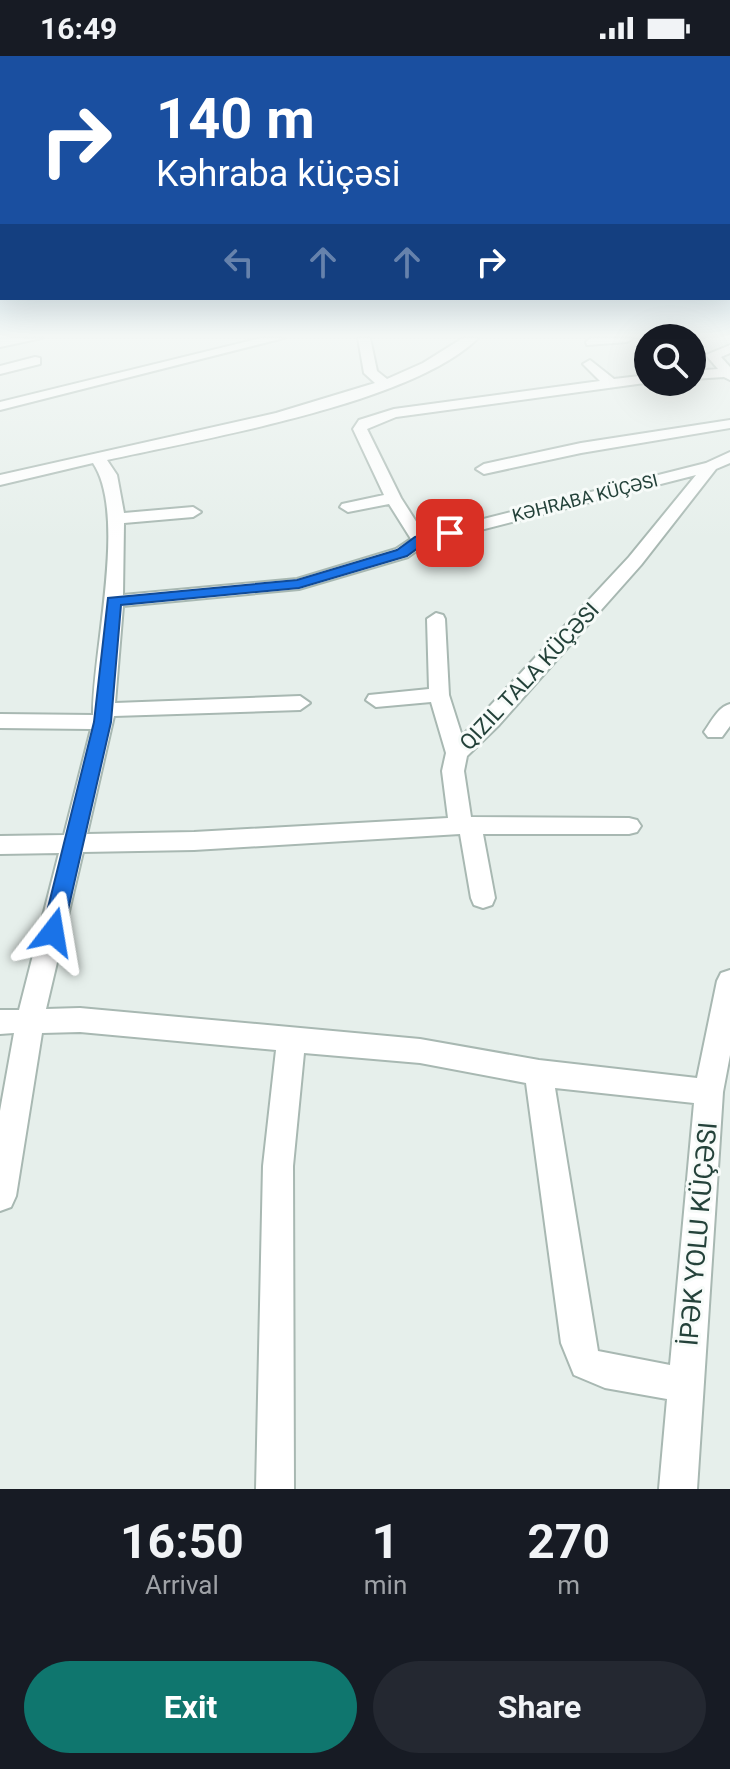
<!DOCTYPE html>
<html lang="en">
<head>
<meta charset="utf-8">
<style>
	:root { --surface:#171b24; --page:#242831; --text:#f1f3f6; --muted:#9ea1a6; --accent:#0f766e }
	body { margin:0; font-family:Roboto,sans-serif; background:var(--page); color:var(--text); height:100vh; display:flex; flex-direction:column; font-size:30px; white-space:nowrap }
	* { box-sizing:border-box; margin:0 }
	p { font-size:26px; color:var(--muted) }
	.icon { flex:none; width:44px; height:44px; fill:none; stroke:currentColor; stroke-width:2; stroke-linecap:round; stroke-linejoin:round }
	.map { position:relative; height:1433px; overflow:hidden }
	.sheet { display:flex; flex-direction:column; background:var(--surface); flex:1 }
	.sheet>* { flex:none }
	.hud { position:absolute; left:0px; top:0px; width:730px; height:244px; box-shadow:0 8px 32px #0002; background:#1a4fa0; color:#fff; overflow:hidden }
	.fabs { position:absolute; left:634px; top:268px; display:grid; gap:16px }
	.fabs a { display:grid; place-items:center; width:72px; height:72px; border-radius:50%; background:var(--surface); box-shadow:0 8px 32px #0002; font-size:40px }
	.pin { position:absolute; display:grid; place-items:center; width:68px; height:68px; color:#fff; margin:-34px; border-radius:16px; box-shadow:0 4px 12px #0006 }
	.me { position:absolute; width:88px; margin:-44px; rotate:14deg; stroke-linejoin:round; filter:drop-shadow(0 0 6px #0008) }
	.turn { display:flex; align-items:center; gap:28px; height:168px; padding:0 24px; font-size:36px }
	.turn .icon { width:104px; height:104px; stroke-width:2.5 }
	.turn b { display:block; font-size:56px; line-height:68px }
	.lanes { display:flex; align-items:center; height:76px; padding:0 24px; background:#0003; justify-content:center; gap:40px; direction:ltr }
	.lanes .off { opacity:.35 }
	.eta { display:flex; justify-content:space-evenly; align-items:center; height:136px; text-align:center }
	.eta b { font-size:48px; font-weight:700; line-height:56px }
	.cta { display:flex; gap:16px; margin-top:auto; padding:16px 24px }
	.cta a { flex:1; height:92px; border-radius:48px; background:var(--accent); color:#fff; font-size:32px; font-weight:700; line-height:92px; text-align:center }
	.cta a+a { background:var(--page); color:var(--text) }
	.status { display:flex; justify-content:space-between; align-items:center; height:56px; padding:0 40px; background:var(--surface); direction:ltr }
	.status svg { height:22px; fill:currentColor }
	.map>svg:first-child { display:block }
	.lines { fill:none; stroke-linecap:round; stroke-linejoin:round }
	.street-casing { stroke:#a8b8b2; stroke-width:4 }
	.street { fill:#fff; fill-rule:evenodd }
	.route { fill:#1a73e8; stroke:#114b97; stroke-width:2 }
	.labels { text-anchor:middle; stroke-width:6; stroke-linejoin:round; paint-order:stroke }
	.far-street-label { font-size:18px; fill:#24423a; stroke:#f7fbf9 }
	.street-label { font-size:22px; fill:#24423a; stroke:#f7fbf9 }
	.near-street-label { font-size:26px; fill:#24423a; stroke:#f7fbf9 }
</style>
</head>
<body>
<div class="status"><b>16:49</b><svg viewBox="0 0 49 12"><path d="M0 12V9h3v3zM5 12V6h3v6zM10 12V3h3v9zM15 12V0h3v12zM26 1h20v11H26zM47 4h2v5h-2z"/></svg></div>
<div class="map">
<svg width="730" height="1433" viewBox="0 0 730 1433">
	<rect width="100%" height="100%" fill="#e6efeb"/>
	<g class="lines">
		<defs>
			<path id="street" d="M42,282L0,291V283Z
				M261,282H284L0,354V346Z
				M358,282H370L377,315L387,323L423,307L463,282H478C412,348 200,383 107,404L117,419L124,457L193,451L201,456L193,461L124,467L123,539L297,523L396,493L411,483L389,448L348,456L340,451L342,448L384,439L353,373L359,364L394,353L600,325L583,308L590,304L614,323L648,319V326H652L396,361L367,373L401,442L424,478L706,407L730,396V407L716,413L641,509L499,669L467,700L464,715L471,761L629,762L637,764L641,770L637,776L629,778H483L495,842L492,849L483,852L474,849L471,842L460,778L194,794L83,796L46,953L80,952L420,983L539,1004L697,1022L717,925L721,917L730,914V999L723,1036L697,1433H659L667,1343L605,1332L574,1319L561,1287L526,1027L420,1007L304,997L293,1110L294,1433H256L263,1110L276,994L80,976L42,977L16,1140L11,1151L0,1155V1055L14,977L0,978V954H19L59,797L0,798V780L64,779L91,673L0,672V658L93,659C92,597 128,459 93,407L0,429V419L276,357L375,327L364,317ZM696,419L629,501L462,680L449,639L445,563L443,559L436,557L427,563L429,633L369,639L366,644L376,651L431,646L446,697L442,715L448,762L194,776L87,778L114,660L300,654L310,647L300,640L115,647L123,550L299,533L408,501L426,488ZM555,1032L694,1047L670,1309L598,1295Z
				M591,282H633L627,286L587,289L586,286Z
				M730,289V297L721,301L730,311V324L724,321L692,323V315L718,313L706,299Z
				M35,301L40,302V308L0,318V310Z
				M730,364V372L581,397L484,418L476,413L484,408L581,387Z
				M730,648V670L722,681H708L704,676C711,666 718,651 730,648Z"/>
		</defs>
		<use href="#street" class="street-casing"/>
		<use href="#street" class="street"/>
	</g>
	<linearGradient id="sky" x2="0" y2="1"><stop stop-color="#84bce0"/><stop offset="0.58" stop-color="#f4f8f6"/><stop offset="1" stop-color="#f4f8f6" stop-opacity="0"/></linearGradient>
	<rect width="730" height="483" fill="url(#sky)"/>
	<path class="route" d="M450,473L455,474V480L425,487L407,500L299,532L121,549L111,666L63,876L60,882L53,884L45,882L42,876L94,666L108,542L297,524L397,494L415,481Z"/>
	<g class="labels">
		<g class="far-street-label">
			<text transform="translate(585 442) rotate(-14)" y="6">KƏHRABA KÜÇƏSI</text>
		</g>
		<g class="street-label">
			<text transform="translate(529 620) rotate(-47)" y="8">QIZIL TALA KÜÇƏSI</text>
		</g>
		<g class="near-street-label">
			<text transform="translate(698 1178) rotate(-85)" y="9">İPƏK YOLU KÜÇƏSI</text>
		</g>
	</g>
</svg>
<div class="fabs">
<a><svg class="icon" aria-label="search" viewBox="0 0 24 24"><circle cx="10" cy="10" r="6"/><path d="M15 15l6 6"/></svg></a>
</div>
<div class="pin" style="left:450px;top:477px;background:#d93025"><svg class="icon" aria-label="arrive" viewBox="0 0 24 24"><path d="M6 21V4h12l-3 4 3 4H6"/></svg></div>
<svg class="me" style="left:53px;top:876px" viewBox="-20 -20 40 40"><path d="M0-17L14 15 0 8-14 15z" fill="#1a73e8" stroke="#fff" stroke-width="4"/></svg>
<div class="hud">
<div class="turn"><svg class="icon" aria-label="right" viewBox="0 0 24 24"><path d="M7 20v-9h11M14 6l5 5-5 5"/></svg><div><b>140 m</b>Kəhraba küçəsi</div></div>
<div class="lanes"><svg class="icon off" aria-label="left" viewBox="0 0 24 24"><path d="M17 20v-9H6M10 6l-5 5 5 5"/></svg><svg class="icon off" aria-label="ahead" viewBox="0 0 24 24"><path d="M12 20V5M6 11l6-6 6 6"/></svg><svg class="icon off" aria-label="ahead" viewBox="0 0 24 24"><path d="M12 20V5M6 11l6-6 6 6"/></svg><svg class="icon" aria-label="right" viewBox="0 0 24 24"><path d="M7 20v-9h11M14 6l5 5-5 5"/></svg></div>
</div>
</div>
<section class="sheet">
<div class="eta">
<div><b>16:50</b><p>Arrival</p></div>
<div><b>1</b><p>min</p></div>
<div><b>270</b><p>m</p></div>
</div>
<div class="cta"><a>Exit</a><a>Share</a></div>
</section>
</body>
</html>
